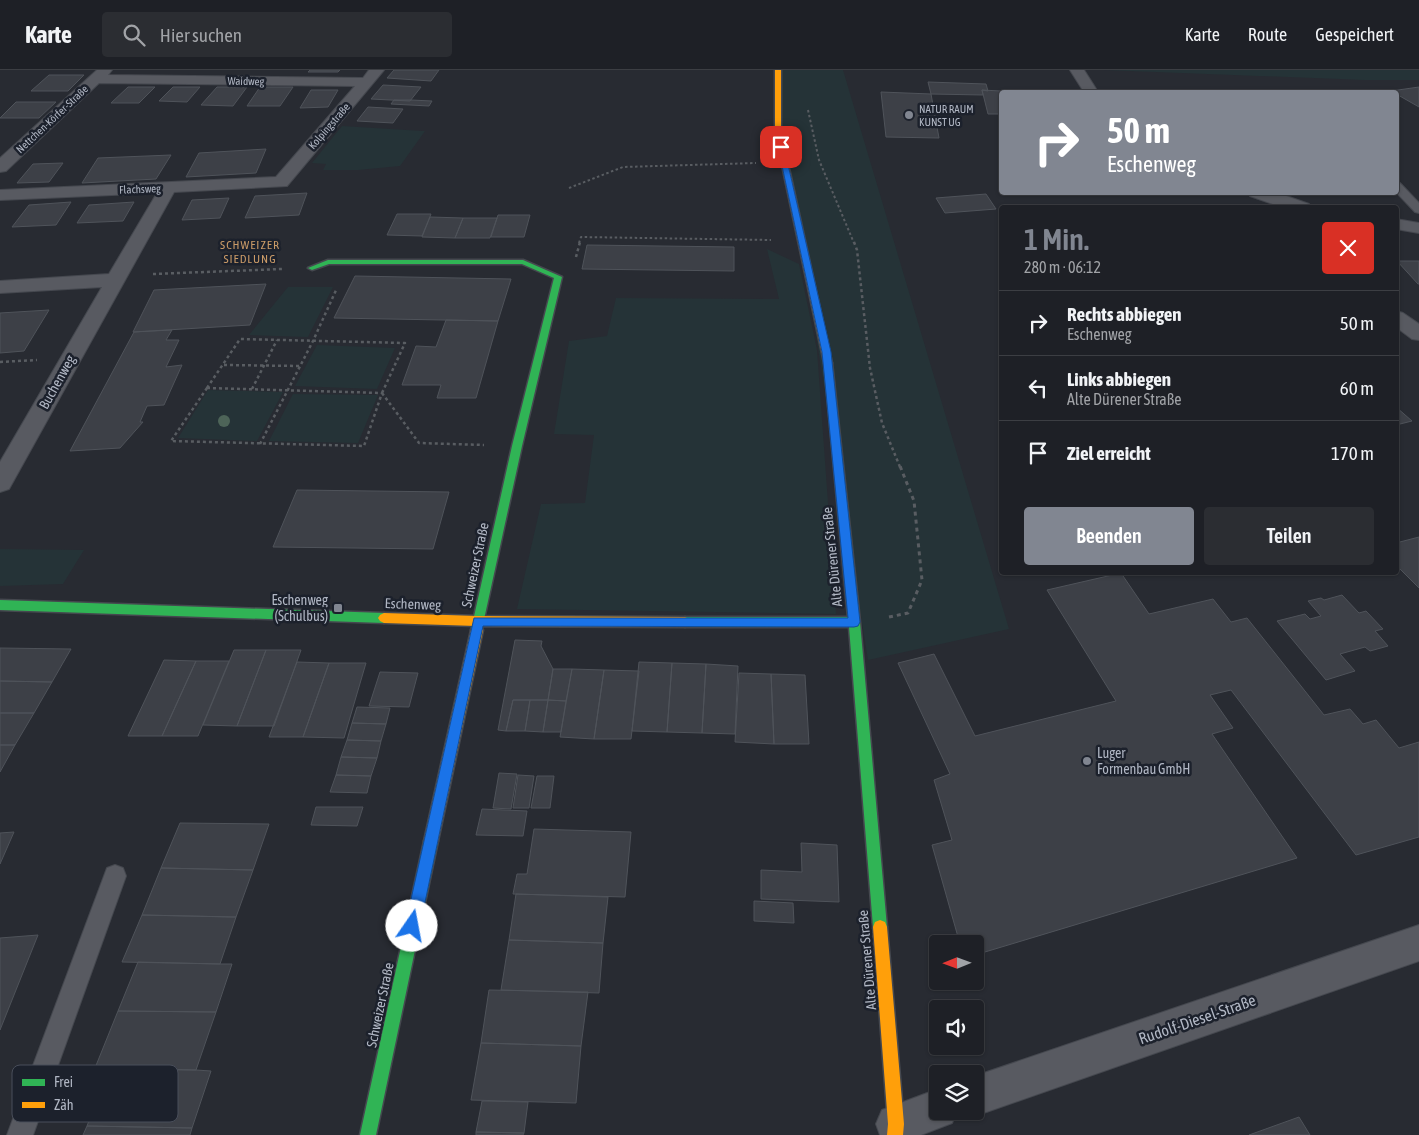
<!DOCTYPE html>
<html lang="de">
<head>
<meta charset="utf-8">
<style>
	:root { --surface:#1e2026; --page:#2b2d32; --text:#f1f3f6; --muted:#a1a3a7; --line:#3c3e43; --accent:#818691 }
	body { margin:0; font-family:"Asap Condensed",sans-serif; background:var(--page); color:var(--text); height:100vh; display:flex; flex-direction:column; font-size:19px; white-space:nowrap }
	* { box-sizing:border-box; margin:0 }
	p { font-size:16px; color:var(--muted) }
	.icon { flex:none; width:28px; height:28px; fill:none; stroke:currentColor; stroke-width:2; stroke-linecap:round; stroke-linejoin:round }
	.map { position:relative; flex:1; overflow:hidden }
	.panel { position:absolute; left:999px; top:135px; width:400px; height:370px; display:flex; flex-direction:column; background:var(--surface); border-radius:5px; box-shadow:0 1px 4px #0004,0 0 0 1px var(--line) }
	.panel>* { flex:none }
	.banner { position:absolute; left:999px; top:20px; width:400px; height:105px; border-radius:5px; box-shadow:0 1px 4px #0004,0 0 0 1px var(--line); background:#818691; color:#fff; overflow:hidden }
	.needle { width:32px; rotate:269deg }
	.fabs { position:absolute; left:929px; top:865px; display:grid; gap:10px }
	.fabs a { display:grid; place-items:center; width:55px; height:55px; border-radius:5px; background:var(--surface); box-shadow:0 1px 4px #0004,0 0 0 1px var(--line); font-size:25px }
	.pin { position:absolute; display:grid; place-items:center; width:42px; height:42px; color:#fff; margin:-21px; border-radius:10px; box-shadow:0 2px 8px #0006 }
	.me { position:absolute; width:55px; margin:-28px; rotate:12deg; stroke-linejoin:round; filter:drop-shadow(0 0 4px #0008) }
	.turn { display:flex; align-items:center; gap:18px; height:105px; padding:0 25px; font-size:22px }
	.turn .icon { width:65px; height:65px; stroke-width:2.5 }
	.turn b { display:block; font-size:35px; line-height:42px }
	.round { display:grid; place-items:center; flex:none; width:52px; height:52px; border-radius:5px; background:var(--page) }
	.overview { display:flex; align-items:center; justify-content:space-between; height:85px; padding:0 25px }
	h1 { font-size:30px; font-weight:600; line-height:38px; color:var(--accent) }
	.primary-button { display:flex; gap:10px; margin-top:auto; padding:10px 25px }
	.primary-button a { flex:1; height:58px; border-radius:5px; background:var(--accent); color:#fff; font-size:20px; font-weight:600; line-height:58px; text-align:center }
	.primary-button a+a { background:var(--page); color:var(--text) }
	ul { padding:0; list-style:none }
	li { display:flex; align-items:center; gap:15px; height:65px; padding:0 25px; border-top:1px solid var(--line) }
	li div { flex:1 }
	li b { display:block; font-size:19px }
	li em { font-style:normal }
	header { display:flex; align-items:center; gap:30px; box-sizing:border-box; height:70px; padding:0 25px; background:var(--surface); border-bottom:1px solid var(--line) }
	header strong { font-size:24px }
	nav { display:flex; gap:28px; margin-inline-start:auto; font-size:18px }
	.search { width:350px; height:45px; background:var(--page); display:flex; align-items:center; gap:12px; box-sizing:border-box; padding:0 18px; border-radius:5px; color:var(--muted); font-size:19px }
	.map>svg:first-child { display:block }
	.green { fill:#253337 }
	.building { fill:#3d4047; stroke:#4f535a }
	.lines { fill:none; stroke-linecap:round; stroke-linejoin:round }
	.lane-casing { stroke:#45484f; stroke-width:2 }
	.street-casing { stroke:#45484f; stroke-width:2 }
	.fast-casing { stroke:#45484f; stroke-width:3 }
	.slow-casing { stroke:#45484f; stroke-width:3 }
	.path-far2 { stroke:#595d62; stroke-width:2; stroke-dasharray:2.5 2.5; stroke-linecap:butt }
	.path-far1 { stroke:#595d62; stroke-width:2.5; stroke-dasharray:3 3; stroke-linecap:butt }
	.path { stroke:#595d62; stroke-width:3; stroke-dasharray:4 4; stroke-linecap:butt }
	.lane { fill:#585a61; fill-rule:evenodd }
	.street { fill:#585a61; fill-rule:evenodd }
	.fast { fill:#30b455; fill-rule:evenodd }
	.slow { fill:#ff9f0a; fill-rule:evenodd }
	.tree { fill:#4d6458 }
	.route { fill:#1a73e8; stroke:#114b97 }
	.poi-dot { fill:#818691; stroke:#1c212c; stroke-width:2 }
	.labels { text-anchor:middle; stroke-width:5; stroke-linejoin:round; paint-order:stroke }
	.far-street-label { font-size:11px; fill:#b1b7c4; stroke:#1c212c }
	.far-poi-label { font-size:11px; fill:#b1b7c4; stroke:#1c212c; text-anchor:start }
	.far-neighbourhood-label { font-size:12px; letter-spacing:1px; fill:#c99a67; stroke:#1c212c }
	.street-label { font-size:14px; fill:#b1b7c4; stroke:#1c212c }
	.poi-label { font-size:14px; fill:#b1b7c4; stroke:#1c212c; text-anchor:end }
	.near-street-label { font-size:16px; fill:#b1b7c4; stroke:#1c212c }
	.key { fill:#1c212c; stroke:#494e5a; stroke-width:1 }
	.key-label { font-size:14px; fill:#b1b7c4 }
</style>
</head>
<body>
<header>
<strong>Karte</strong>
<div class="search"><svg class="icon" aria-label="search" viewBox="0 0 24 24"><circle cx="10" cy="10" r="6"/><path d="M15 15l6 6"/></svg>Hier suchen</div>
<nav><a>Karte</a><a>Route</a><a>Gespeichert</a></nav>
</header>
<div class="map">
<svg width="1419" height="1065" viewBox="0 0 1419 1065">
	<rect width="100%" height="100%" fill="#282b32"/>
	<path class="green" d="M781,0H843L1009,559L868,590L783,60Z
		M1104,0H1419V10H1365Z
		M342,56L422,61H425L400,96L358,100H323L326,94L312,93Z
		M767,179L799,194L817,280L836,544L517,539L541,434L585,433L594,365L554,364L569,271L607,266L616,228L779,229Z
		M288,217H333L308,267L249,265Z
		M317,275L395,278L377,319L295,316Z
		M208,320L283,322L257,371L178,368Z
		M293,324L378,325L358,373L269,371Z
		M0,479L84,480L63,514L0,516Z"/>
	<path class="building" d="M310,0H340L338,2H308Z
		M394,0H439L431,11L387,8Z
		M49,5H84L68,21H31Z
		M928,12L986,14L988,21L982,20L983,25L931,24Z
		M383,15L421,17L410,31L371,29Z
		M128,17H155L139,33H111Z
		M173,17H200L187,32L159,31Z
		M217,17H247L233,36L201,35Z
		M260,17H293L280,36H247Z
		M1419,17V37L1391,21Z
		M311,20H338L328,37L300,38Z
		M982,20L1020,22H1001V44H988Z
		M881,22L931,24L939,68L886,67Z
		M394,30H411L432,31L429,36L391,34Z
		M16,32H56L39,48H0Z
		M368,37L403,39L393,53L357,51Z
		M266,79L256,103L186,107L199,83Z
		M171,85L156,109L82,113L98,88Z
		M63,93L49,112L17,113L33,94Z
		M307,123L299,145L245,148L255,126Z
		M986,124L996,139L945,143L936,128Z
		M229,128L220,148L182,150L192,130Z
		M71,132L56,155L12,157L29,135Z
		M134,132L123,151L77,153L89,135Z
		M397,144H431L422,166L387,165Z
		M498,145H530L524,167H491Z
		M430,147L463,148L455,168L422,167Z
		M463,148H497L490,168H455Z
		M587,175L734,177V201L582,199Z
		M1397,191H1419V214H1418Z
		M355,206L511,209L498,251L334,248Z
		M266,214L250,255L133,262L154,220Z
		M49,240L24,281L0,283V243Z
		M446,250L498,251L476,328H437L441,315H402L416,276L436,277Z
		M172,260L166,270H179L166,297L182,295L164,335L147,336L140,352H143L120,378L70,381L134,262Z
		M1396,337L1412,351L1396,355Z
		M297,420L449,422L433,479L273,477Z
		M1419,467V518L1396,495V473Z
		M1121,503L1149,544L1213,529L1231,552L1247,548L1324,645L1350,639L1363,654L1376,650L1399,678L1419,672V767L1356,785L1231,620L1210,625L1233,658L1212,664L1297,788L975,885V874H960L932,775L952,770L934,710L950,704L898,593L934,584L975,666L1116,631L1047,520Z
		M1342,525L1359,543L1366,541L1383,559L1375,561L1388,576L1370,581L1365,577L1340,584L1355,601L1326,610L1277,551L1305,544L1310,549L1321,546L1308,531L1321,528L1324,530Z
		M515,570L542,571L541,576L553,599L548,630H513L506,661L498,660Z
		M0,578L71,579L52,612L0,611Z
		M234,580H266L237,656L203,655Z
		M266,580H301L274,656H237Z
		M164,590L196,591L162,666H128Z
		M196,591H229L198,666H162Z
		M297,592L329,593L303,667H269Z
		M639,592L672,593L667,662L632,661Z
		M329,593H366L344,668L303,667Z
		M672,593L706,594L702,663L667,662Z
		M706,594L738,596L735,664L702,663Z
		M553,599H572L566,631L548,630Z
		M572,599L604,600L594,669L560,667Z
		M604,600L639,601L631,669H594Z
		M380,602L418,603L409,637L369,636Z
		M739,603L771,604L774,674L735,672Z
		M771,604L805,605L809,674H774Z
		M0,611L52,612L34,643H0Z
		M513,630H530L525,661H506Z
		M530,630H548L543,662L525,661Z
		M548,630L566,631L561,662H543Z
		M357,637L390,638L386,654L352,653Z
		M0,643H34L15,675H0Z
		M352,653L386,654L381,671L347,670Z
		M347,670L381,671L377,688L341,687Z
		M0,675H15L0,702Z
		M341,687L377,688L371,706L336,705Z
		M499,703L517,704L511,739L493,738Z
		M336,705L371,706L367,723L330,722Z
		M518,705L534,706L529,738H513Z
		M537,706H554L550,738H531Z
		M316,737H363L357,756L311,755Z
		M482,739L527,741L523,766L476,765Z
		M180,753L269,754L253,800L161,798Z
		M534,759L631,762L625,827L513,824L517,804H527Z
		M14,762L0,794V763Z
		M801,773L837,775L839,832L761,829V800L802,802Z
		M161,798L253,800L236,847L142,845Z
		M516,824L608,827L603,873L509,870Z
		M754,831L793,833L794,853L754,851Z
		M142,845L232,847H236L220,894L122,892Z
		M38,865L0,960V868Z
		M509,870L603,873L599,923L501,920Z
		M138,892L220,894H232L216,942L118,941Z
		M489,920L588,922L581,976L481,973Z
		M118,941L216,942L196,1000L95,998Z
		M481,973L581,976L576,1033L471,1030Z
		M109,999L196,1000L211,1001L192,1058L87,1056Z
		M482,1031L528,1032L524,1063L476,1062Z
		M1299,1047L1310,1065H1249Z
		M87,1056L192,1058L190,1065H83Z
		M476,1062L524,1063L523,1065H476Z"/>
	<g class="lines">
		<defs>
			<path id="lane" d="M1396,112L1400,113L1419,133V143L1415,142L1396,122Z
				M115,795L123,798L126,806L33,1065H7L104,806L107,798Z"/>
			<path id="street" d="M97,0H112L108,5L363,8L369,0H384L287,116L174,122L9,419L0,422V392L102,217L0,223V211L109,204L157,123L0,130V120L276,107L355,16L99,13L6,101L0,102V88Z
				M1070,0H1084L1098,22H1084Z
				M1248,122H1275L1309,134L1312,138H1284L1250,126Z
				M1396,149L1419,153V163L1396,159Z
				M1396,241L1403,243L1419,254V270L1412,269L1396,257Z
				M1419,855V891L975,1046L964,1041H975V1006Z
				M938,1019V1041H957L952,1053L921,1065H880L876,1054L882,1040Z"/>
			<path id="fast" d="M328,190H523L562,207L522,376L481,563L477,565L473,563L471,560L512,376L554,208L522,194H329L312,200L308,198Z
				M828,290L832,293L860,552L887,857L885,862L880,864L875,862L873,857L849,557H685L681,555L679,552L681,549L685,547H848L824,293Z
				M0,530L384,543L388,545L390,548L388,551L384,553L0,540Z
				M431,764L436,766L438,771L376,1065H360L424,771L426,766Z"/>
			<path id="slow" d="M775,0H781V62L832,293L828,296L824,293L775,62Z
				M384,543L478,546L685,547L689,549L691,552L689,555L685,557L479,556L483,560L438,771L436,776L431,778L426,776L424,771L471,560L476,556L384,553L380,551L378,548L380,545Z
				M880,850L885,852L887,857L904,1054L903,1065H887L888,1054L873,857L875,852Z"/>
		</defs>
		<use href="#lane" class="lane-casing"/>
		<use href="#street" class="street-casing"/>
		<use href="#fast" class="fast-casing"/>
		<use href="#slow" class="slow-casing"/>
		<path class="path-far2" d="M808,40L819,90L854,173
			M569,118L623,97L756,93
			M579,173L581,167L771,170"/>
		<path class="path-far1" d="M854,172L857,180L870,298L882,353L900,397
			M576,187L580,172
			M153,204L282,199
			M0,292L37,290
			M224,295L300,296
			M207,318L382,323
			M207,318L171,371L364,376L382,323
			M207,318L240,269L405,273L382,323
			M252,319L277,270
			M382,323L419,373L484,375
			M260,374L313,271L337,218"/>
		<path class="path" d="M889,547L908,543L922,510L914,431L900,396"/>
		<use href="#lane" class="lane"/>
		<use href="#street" class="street"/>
		<use href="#fast" class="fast"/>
		<use href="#slow" class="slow"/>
	</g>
	<circle class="tree" cx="224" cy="351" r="6"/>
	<path class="route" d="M781,75L784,77L831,282L860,552L858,556L854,557L483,556L420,856L418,861L412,863L407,861L405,856L474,548H848L822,282L778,77Z"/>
	<g class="poi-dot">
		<circle cx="909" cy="45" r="5"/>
		<rect x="333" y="533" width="10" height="10" rx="2.5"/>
		<circle cx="1087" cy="691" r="5"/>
	</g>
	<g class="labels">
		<g class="far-street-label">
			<text transform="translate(246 11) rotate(1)" y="4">Waidweg</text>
			<text transform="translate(52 49) rotate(-43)" y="4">Nettchen-Körfer-Straße</text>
			<text transform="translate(329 56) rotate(-49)" y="4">Kolpingstraße</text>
			<text transform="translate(140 119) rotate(-2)" y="4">Flachsweg</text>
		</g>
		<g class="far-poi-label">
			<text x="919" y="43">NATUR RAUM<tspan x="919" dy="13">KUNST UG</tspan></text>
		</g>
		<g class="far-neighbourhood-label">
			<text x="250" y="179">SCHWEIZER<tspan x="250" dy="14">SIEDLUNG</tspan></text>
		</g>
		<g class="street-label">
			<text transform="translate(57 312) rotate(-61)" y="5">Buchenweg</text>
			<text transform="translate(832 487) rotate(-96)" y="5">Alte Dürener Straße</text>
			<text transform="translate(475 495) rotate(-78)" y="5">Schweizer Straße</text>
			<text transform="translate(413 534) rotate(2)" y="5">Eschenweg</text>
			<text transform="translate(867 890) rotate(-95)" y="5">Alte Dürener Straße</text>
			<text transform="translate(380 935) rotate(-78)" y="5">Schweizer Straße</text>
		</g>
		<g class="poi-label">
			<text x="328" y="535">Eschenweg<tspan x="328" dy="16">(Schulbus)</tspan></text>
			<text x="1097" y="688" text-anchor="start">Luger<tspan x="1097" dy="16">Formenbau GmbH</tspan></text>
		</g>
		<g class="near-street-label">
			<text transform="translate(1197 949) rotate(-19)" y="6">Rudolf-Diesel-Straße</text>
		</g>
	</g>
	<rect x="12" y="995" width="166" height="57" rx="8" class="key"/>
	<rect x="22" y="1009" width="23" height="7" fill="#30b455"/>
	<rect x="22" y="1032" width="23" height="6" fill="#ff9f0a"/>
	<g class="key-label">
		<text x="54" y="1017">Frei</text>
		<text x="54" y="1040">Zäh</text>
	</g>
</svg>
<div class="fabs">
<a><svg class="needle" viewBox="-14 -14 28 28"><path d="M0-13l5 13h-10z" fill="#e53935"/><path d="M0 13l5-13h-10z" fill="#a1a3a7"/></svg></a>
<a><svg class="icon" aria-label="sound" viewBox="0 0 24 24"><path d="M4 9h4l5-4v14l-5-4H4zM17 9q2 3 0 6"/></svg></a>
<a><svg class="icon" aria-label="layers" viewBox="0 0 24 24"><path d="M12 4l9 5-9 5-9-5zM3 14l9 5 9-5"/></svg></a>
</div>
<div class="pin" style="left:781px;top:77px;background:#d93025"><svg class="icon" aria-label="arrive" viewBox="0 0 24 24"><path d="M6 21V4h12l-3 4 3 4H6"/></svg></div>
<svg class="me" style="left:412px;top:856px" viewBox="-20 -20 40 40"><circle r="19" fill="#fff"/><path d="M0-13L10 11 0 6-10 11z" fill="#1a73e8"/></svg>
<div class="banner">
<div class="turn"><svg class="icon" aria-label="right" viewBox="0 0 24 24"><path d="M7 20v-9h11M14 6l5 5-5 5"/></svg><div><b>50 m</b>Eschenweg</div></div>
</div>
<section class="panel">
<div class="overview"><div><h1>1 Min.</h1><p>280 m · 06:12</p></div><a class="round" style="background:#d93025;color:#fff"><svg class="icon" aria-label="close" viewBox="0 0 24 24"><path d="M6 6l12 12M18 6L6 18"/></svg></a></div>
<ul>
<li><svg class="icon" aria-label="right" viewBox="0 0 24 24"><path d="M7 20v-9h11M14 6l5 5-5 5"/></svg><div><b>Rechts abbiegen</b><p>Eschenweg</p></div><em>50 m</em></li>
<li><svg class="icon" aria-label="left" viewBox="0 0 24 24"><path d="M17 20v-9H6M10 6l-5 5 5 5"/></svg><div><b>Links abbiegen</b><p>Alte Dürener Straße</p></div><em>60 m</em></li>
<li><svg class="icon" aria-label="arrive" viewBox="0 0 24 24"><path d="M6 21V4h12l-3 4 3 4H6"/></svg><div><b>Ziel erreicht</b></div><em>170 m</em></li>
</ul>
<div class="primary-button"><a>Beenden</a><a>Teilen</a></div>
</section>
</div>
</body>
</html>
